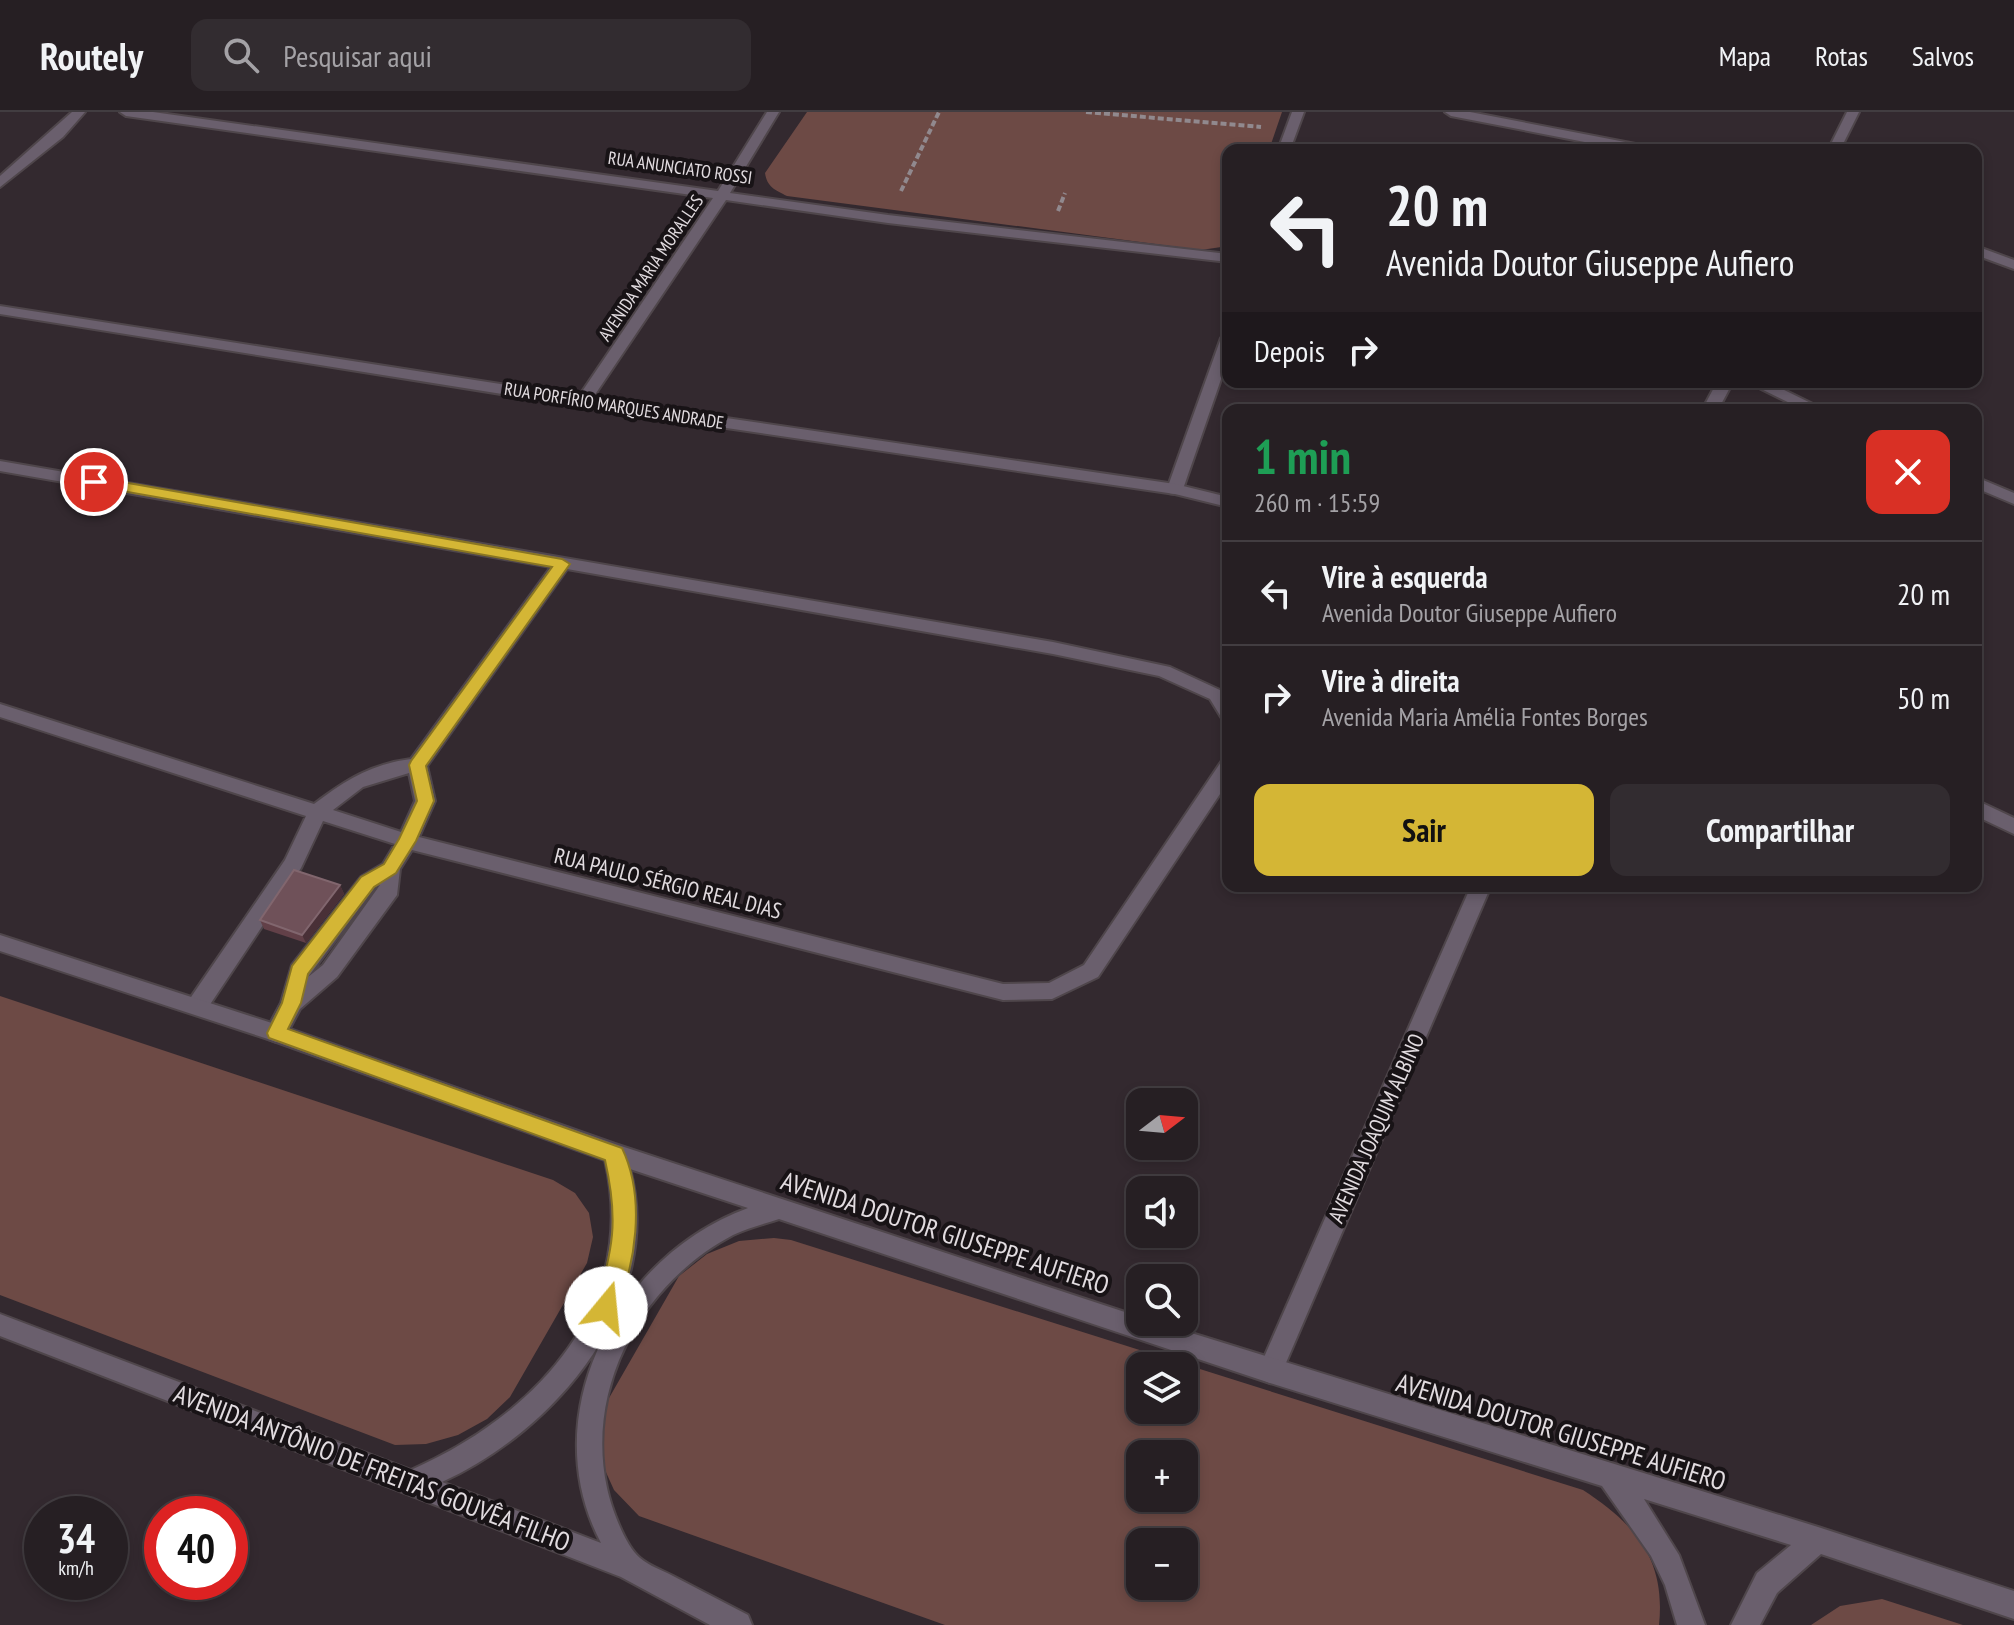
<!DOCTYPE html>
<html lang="pt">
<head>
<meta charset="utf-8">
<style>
	:root { --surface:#261f23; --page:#322c30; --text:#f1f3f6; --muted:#a4a2a6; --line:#423d41; --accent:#d4b635 }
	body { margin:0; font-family:"PT Sans Narrow",sans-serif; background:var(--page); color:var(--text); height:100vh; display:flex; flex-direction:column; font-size:30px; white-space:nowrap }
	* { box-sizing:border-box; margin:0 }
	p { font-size:26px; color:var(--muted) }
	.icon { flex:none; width:44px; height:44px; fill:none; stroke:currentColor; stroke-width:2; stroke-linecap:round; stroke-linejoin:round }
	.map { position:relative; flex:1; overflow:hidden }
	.drawer { position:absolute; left:1222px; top:292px; width:760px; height:488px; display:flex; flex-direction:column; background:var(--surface); border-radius:16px; box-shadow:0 4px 12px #0003,0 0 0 2px var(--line) }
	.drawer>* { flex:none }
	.guide { position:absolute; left:1222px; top:32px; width:760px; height:244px; border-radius:16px; box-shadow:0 4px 12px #0003,0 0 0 2px var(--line); background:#261f23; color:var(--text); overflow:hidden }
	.needle { width:52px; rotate:74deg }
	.fabs { position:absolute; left:1126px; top:976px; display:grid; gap:16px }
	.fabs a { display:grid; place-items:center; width:72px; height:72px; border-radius:16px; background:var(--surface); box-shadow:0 4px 12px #0003,0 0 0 2px var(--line); font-size:40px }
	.speed { position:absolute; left:24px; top:1384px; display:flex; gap:16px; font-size:40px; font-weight:700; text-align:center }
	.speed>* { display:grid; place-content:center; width:104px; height:104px; border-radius:50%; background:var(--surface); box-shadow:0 4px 12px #0003,0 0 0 2px var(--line); line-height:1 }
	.speed small { font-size:20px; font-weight:400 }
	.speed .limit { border:12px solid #d22; background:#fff; color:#111 }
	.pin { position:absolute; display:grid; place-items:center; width:68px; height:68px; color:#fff; margin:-34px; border:4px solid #fff; border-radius:50%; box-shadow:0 2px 8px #0007 }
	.me { position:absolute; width:88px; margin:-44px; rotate:17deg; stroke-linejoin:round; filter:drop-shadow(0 0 6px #0008) }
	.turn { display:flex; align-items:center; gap:28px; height:168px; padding:0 32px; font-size:36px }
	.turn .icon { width:104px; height:104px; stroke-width:2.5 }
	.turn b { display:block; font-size:56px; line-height:68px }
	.then { display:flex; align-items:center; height:76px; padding:0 32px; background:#0003; gap:16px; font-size:30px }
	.round { display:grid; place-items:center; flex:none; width:84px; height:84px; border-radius:16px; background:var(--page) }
	.summary { display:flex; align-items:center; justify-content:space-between; height:136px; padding:0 32px }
	h1 { font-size:48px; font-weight:800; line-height:60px; color:#1e9e55 }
	.action { display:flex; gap:16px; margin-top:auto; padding:16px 32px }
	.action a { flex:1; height:92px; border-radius:16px; background:var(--accent); color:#111; font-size:32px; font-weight:800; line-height:92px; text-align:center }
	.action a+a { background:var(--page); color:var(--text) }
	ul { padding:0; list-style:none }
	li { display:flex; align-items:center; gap:24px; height:104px; padding:0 32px; border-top:2px solid var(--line) }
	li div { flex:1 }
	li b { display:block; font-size:30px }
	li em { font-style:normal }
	header { display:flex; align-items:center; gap:48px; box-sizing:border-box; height:112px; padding:0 40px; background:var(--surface); border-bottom:2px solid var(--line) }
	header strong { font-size:38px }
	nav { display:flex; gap:44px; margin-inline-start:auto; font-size:28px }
	.search { width:560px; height:72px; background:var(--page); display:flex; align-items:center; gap:20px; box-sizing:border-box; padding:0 28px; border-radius:16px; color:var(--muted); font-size:30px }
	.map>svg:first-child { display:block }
	.green { fill:#6d4a45; fill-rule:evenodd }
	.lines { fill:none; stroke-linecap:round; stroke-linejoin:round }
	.minor-casing { stroke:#4f464b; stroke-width:4 }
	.tertiary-casing { stroke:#4f464b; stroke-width:4 }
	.path { stroke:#91898e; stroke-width:4; stroke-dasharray:6 3; stroke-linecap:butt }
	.minor { fill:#6a5f6d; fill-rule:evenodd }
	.tertiary { fill:#6a5f6d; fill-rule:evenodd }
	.wall { fill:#624048 }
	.shaded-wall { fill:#493037 }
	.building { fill:#6f5159; stroke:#81666e; stroke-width:2 }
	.route { fill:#d4b635; stroke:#8a7622; stroke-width:2 }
	.labels { text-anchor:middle; stroke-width:8; stroke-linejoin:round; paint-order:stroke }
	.far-street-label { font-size:18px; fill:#e2dce0; stroke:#181316 }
	.street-label { font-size:22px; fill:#e2dce0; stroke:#181316 }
	.near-street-label { font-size:26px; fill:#e2dce0; stroke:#181316 }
</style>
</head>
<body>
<header>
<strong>Routely</strong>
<div class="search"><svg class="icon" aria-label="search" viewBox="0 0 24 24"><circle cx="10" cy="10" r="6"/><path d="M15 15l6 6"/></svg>Pesquisar aqui</div>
<nav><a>Mapa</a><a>Rotas</a><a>Salvos</a></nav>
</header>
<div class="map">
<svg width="2014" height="1513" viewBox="0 0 2014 1513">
	<rect width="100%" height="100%" fill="#33292f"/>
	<path class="green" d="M807,0H1282L1269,38H1228V134L1201,138L787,84C775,78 767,75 765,61Z
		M0,884L553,1068L575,1081L589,1101L593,1125L587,1151L510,1285L487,1307L458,1323L426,1332L395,1333L0,1183Z
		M774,1126L791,1128L1583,1378C1635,1412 1666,1447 1659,1513H945L639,1404L614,1378L600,1347L605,1293L679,1164L707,1142L739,1129ZM1140,1254H1184V1298H1140ZM1140,1342H1184V1386H1140ZM1140,1430H1184V1474H1140Z
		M1882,1487L1963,1513H1811L1840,1494Z"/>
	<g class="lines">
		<defs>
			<path id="minor" d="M72,0H85L63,25L0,75V64Z
				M120,0H153L718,79L767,0H779L730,81L888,103L1228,142V150L888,111L726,88L588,293L583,295L575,290L713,86L126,4Z
				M1292,0H1304L1290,38H1278Z
				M1445,0H1470L1646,34L1652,38H1626L1451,4Z
				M1847,0H1859L1840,38H1828Z
				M1976,134L2014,148V157L1976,143Z
				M1228,222V247L1183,377L1175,382L1169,381L1167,377L1221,226Z
				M1717,270H1733L1718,298H1702Z
				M1747,270H1768L1825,298H1804Z
				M0,349L1053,530L1170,555L1222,579L1228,586V606L1221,605L1210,587L1159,564L1053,542L567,457L427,654L435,689L419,725L1003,872L1049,871L1084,853L1221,650L1228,648V670L1098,865L1052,887L1003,888L412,738L400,757L397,783L337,865L300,897L284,927L276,930L268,927L265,921L281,891L292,853L361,765L383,752L395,732L323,709L301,756L205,900L197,903L189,900L186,894L189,888L285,748L306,704L0,605V592L314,692C346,668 371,652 411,647L551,455L0,359ZM409,661L415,689L401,720L333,698L363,675ZM380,773L323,853L308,865L375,775Z
				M1976,365L2014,381V392L1976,376Z
				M1471,774H1491L1279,1267L1270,1271L1261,1267L1258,1259Z"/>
			<path id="tertiary" d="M0,194L583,285L1175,372L1228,385V395L1175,382L583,295L0,202Z
				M1976,688L2014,706V722L1976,704Z
				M0,823L284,915L615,1032L1140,1205V1210H1156L1818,1415L2014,1479V1507L1821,1442L1777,1481L1760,1513H1731L1757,1461L1791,1433L1644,1387L1679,1443L1705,1513H1677L1665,1473L1651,1444L1602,1374L1270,1271L779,1107C764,1112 748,1116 733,1123C642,1171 585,1275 607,1376C611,1395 625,1434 640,1446C649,1454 662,1458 673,1464C698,1477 723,1490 748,1503L752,1513H710L621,1465L0,1224V1202L411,1358C536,1303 639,1194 605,1048L271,928L0,839ZM630,1057L748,1096C617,1144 533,1302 601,1431L442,1370C556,1318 665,1190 630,1057Z"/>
		</defs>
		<use href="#minor" class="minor-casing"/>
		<use href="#tertiary" class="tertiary-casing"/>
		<path class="path" d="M1086,0L1261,15
			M901,79L939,0
			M1058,99L1065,81"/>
		<use href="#minor" class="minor"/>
		<use href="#tertiary" class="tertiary"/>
	</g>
	<path class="wall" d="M340,773L344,782L306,831L264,817L260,808Z"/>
	<path class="shaded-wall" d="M340,773L344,782L306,831L302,823Z"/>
	<path class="building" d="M294,758L340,773L302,823L260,808Z"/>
	<path class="route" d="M94,365L562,447L570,452L426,654L434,689L416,729L396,761L374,775L308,862L301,891L288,917L622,1036C646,1086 636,1154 614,1203L606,1206L598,1203L595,1196C613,1136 619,1110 605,1048L269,926L267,921L282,891L292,854L361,765L384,752L399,727L417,689L409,653L411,649L552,455L88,373V367Z"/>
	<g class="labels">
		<g class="far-street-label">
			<text transform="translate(680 56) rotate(8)" y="6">RUA ANUNCIATO ROSSI</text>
			<text transform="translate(651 156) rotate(-56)" y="6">AVENIDA MARIA MORALLES</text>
			<text transform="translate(614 294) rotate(9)" y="6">RUA PORFÍRIO MARQUES ANDRADE</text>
		</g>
		<g class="street-label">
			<text transform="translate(668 771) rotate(14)" y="8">RUA PAULO SÉRGIO REAL DIAS</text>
			<text transform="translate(1376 1016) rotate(-66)" y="8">AVENIDA JOAQUIM ALBINO</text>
		</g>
		<g class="near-street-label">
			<text transform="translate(945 1121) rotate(18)" y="9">AVENIDA DOUTOR GIUSEPPE AUFIERO</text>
			<text transform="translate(1561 1320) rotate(17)" y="9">AVENIDA DOUTOR GIUSEPPE AUFIERO</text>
			<text transform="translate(372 1356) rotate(21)" y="9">AVENIDA ANTÔNIO DE FREITAS GOUVÊA FILHO</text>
		</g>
	</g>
</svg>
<div class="fabs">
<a><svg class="needle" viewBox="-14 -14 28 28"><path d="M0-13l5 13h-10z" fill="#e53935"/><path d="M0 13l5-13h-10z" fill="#a4a2a6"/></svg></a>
<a><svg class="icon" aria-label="sound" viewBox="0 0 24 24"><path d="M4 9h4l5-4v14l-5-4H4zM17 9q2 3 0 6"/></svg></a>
<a><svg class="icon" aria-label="search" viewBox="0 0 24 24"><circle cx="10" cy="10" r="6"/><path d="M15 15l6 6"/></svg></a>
<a><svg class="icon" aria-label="layers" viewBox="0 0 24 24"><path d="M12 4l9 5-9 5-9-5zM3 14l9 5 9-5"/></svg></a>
<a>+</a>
<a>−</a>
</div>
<div class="speed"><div>34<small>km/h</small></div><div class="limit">40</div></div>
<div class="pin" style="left:94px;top:370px;background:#d93025"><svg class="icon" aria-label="arrive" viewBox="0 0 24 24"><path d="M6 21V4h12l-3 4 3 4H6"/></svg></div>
<svg class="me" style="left:606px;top:1196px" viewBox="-20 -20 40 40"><circle r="19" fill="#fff"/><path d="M0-13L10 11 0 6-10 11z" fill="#d4b635"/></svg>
<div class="guide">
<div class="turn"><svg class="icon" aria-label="left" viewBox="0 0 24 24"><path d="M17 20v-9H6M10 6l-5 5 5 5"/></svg><div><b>20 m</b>Avenida Doutor Giuseppe Aufiero</div></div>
<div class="then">Depois<svg class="icon" aria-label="right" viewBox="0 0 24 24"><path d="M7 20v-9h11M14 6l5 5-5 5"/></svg></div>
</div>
<section class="drawer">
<div class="summary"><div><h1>1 min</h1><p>260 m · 15:59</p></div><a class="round" style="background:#d93025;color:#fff"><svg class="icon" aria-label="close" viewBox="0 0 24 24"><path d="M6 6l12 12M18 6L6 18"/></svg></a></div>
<ul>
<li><svg class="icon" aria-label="left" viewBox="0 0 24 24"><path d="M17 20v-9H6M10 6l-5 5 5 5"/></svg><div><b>Vire à esquerda</b><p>Avenida Doutor Giuseppe Aufiero</p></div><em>20 m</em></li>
<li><svg class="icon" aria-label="right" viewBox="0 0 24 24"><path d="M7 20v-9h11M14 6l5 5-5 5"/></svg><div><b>Vire à direita</b><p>Avenida Maria Amélia Fontes Borges</p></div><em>50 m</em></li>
</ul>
<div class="action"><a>Sair</a><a>Compartilhar</a></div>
</section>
</div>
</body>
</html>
